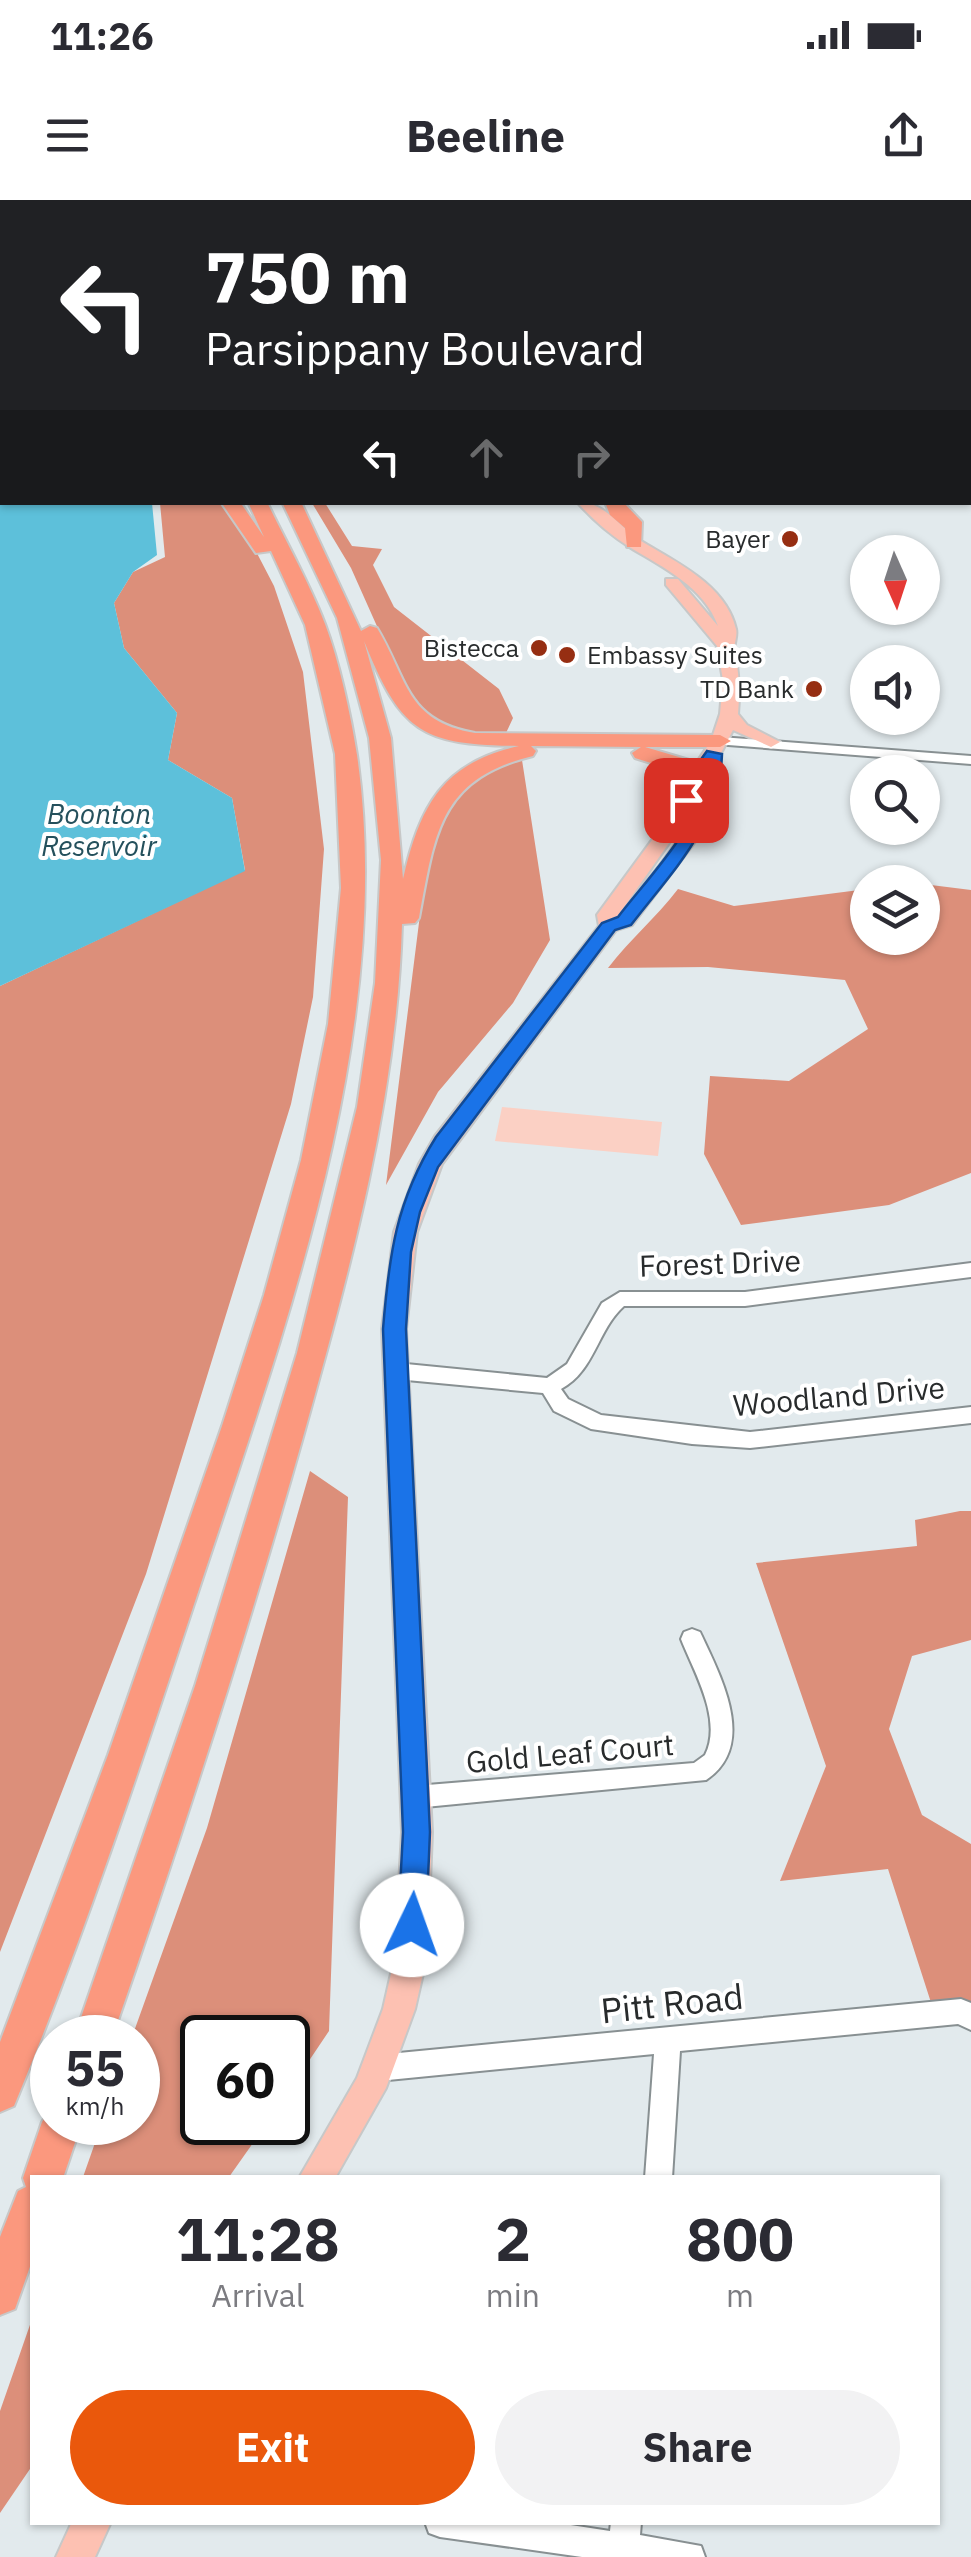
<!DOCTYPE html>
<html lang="en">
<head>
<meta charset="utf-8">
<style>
	:root { --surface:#fff; --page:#f2f2f3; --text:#2b2b33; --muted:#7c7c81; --accent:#ea580c }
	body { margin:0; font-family:"IBM Plex Sans",sans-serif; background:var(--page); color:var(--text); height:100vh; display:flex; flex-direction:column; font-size:38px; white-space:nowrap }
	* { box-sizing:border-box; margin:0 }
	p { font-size:32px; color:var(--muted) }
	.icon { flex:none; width:55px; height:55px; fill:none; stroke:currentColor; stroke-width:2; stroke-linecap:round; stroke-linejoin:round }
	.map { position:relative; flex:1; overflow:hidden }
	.drawer { position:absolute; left:30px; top:1975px; width:910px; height:350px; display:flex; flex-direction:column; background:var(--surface); border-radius:0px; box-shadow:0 2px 8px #0004 }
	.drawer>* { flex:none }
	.guide { position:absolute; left:0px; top:0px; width:972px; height:305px; box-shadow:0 2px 8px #0004; background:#202124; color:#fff; overflow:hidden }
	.needle { width:65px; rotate:177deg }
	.controls { position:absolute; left:850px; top:335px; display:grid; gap:20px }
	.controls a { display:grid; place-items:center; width:90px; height:90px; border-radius:50%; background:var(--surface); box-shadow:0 2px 8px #0004; font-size:50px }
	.speed { position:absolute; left:30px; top:1815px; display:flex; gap:20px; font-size:50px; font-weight:700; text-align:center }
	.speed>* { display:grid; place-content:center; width:130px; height:130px; border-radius:50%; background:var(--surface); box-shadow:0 2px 8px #0004; line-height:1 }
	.speed small { font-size:25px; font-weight:400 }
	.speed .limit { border:5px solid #111; border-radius:15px; background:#fff; color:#111 }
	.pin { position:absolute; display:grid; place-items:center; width:85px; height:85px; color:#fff; margin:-42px; border-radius:20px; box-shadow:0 5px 15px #0006 }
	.me { position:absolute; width:110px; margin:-55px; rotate:3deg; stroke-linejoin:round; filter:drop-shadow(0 0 8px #0008) }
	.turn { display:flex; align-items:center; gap:35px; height:210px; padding:0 40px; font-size:45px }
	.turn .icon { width:130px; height:130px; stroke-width:2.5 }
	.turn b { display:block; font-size:70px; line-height:85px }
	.lanes { display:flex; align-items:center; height:95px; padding:0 40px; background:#0003; justify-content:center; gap:50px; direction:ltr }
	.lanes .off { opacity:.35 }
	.eta { display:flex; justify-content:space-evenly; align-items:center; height:170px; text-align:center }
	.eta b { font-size:60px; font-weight:800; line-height:70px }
	.cta { display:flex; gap:20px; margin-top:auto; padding:20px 40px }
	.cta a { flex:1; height:115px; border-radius:60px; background:var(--accent); color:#fff; font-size:40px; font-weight:800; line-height:115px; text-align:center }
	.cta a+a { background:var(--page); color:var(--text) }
	.status { display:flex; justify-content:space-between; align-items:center; height:70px; padding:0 50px; background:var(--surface); direction:ltr }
	.status svg { height:28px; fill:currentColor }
	header { display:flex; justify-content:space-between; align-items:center; height:130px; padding:0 40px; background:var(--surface); font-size:45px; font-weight:800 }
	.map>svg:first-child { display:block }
	.green { fill:#fbd0c4 }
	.forest { fill:#dc8f7a }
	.water { fill:#5dc0da }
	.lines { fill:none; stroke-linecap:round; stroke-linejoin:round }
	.minor-casing { stroke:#889092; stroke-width:4 }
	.major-casing { stroke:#c7c8c8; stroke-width:4 }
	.highway-casing { stroke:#c7c8c8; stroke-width:4 }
	.minor { fill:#fff; fill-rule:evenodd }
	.major { fill:#fdc1b2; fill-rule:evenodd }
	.highway { fill:#fb987e; fill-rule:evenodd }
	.route { fill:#1a73e8; stroke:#114b97; stroke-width:2.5 }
	.poi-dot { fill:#962e12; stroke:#fff; stroke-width:4 }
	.labels { text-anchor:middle; stroke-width:8; stroke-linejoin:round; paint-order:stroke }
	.far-poi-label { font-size:25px; fill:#282b2c; stroke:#fff; text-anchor:end }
	.far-water-label { font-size:28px; font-style:italic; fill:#24505c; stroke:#fff }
	.street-label { font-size:30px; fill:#282b2c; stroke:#fff }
	.near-street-label { font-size:35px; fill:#282b2c; stroke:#fff }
</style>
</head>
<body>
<div class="status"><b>11:26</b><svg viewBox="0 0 49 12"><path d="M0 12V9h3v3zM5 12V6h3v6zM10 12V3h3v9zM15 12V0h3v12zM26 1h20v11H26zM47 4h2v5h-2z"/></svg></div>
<header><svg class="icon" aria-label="menu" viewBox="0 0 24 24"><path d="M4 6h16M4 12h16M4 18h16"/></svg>Beeline<svg class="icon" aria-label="share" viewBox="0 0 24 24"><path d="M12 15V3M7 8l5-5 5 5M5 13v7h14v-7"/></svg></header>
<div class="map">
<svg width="971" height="2357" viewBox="0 0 971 2357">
	<rect width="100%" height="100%" fill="#e2eaed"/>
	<path class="green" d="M502,907L662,922L658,956L495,941Z"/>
	<path class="forest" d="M160,303H221L247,334L274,386L303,472L324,649L313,797L291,904L146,1374L0,1752V786L245,670L232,598L168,560L177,513L124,448L114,403L133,372L165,357Z
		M312,303H325L352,346L382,349L373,365L394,407L499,489L513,518L506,533L472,534L441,526L409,498L351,368Z
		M522,560L550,740L513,803L438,892L386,985L425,675C443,617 457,573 522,560Z
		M923,684L971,690V973L889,1005L741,1025L704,954L710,876L789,881L868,829L845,780L708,767L608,768C630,739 656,718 678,689L734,706L867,689L868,738H922Z
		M310,1271L348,1297L329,1831L288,1892V1838H202V1922L267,1923L229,1977H83L102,1923L138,1922V1838L132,1837L207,1628Z
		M960,1311H971V1440L912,1456L889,1529L922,1615L971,1644V1806L935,1815L888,1669L780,1681L826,1566L756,1363L917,1346L915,1320Z
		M32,2119V2266L0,2313V2211Z"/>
	<path class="water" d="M0,182L2,302L152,303L157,355L133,372L114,403L124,448L177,513L168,560L232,598L245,671L0,786Z"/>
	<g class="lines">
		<defs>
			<path id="minor" d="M970,11H971V17H970Z
				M720,537L971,556V564L715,544L713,541Z
				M971,1063V1077L745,1106H624C597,1130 595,1171 561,1189L568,1199L601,1215L750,1232L971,1207V1223L750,1248L692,1244L591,1229L554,1211L543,1193L396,1179L389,1176L386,1171L389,1166L396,1163L547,1178L567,1164L602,1103L620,1092H745Z
				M692,1429L700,1432C721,1477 758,1545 706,1580L415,1608L407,1605L403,1597L407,1589L415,1586L694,1563L705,1555C723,1520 694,1472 681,1439L684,1432Z
				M961,1799L971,1803V1830L958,1824L680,1851L672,1978H645L654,1854L378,1881L369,1877L365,1868L369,1859L378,1855Z
				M425,2322H551L610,2331L611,2322H641L640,2335L701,2346L705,2357H582L440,2337L429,2333Z"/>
			<path id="major" d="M577,302C605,302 618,326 641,341C676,362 726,385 736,429C738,437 733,443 735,452C739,474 740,491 738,514L747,525L780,542L771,547L733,530L721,553V589L700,635L632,725L616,730L442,964L417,1032L406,1129L432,1632L427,1756L415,1809L386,1888L335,1978H299L357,1878L383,1809L395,1756L402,1632L382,1129L394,1032L419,964L435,936L599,726L597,715L663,625L683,583L711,541L720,514L723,480L717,446L666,385V379H678L718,426C704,387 664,368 631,348C612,336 592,319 577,302ZM703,580C702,621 643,686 617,717L681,626Z
				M72,2322H111L95,2357H56Z"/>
			<path id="highway" d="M42,0H56L57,2H43Z
				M0,14H2V26H0Z
				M0,155L2,156V166H0Z
				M970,268H971V278H970Z
				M221,302H240L264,337L248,302H267C286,342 309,382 325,424C339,461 351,516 357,555C396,827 286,1127 201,1383C143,1558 85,1735 14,1906L0,1912V1842L108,1555L222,1226L264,1095L301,960L328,824L341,688L335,554L305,425L271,351L256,353Z
				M282,302H301L361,431L370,426L377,428C408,479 405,521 475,533L720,535L731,541L720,547H645L689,560L703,583L692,590L684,588L673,570L635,558L632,553L641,547L531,546L536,551L533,556C439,579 435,633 419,718L415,723L402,724C397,899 350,1069 303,1237C246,1439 181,1639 112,1838H74L195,1486L297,1153L357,907L375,783L381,660L369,538L337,418ZM364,441C401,532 421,545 519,546C442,563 420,606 403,679L391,538Z
				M605,302H623L642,322L641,347H627L625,328L610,315Z
				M52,1906V1922H82L63,1978H32V2061L15,2109L0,2115V2037L18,1991L26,1987L23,1978L42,1922Z"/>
		</defs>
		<use href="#minor" class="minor-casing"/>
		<use href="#major" class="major-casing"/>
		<use href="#highway" class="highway-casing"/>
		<use href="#minor" class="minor"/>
		<use href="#major" class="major"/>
		<use href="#highway" class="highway"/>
	</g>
	<path class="route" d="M707,551L722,554C719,627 673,670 631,725L615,730L438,967L420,1012L411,1052L406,1129L430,1632L426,1725L422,1734L412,1738L402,1734L398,1725L403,1632L383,1129C389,1055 396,1001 436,937L602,723L618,717C645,681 702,624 704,578L692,604L677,600L684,583Z"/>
	<g class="poi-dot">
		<circle cx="790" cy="339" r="10"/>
		<circle cx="539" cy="448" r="10"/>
		<circle cx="567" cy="455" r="10"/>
		<circle cx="814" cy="489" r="10"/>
	</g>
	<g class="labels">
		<g class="far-poi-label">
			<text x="770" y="348">Bayer</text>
			<text x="519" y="457">Bistecca</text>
			<text x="587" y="464" text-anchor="start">Embassy Suites</text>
			<text x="794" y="498">TD Bank</text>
		</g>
		<g class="far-water-label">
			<text x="99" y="624">Boonton<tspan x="99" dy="32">Reservoir</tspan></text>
		</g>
		<g class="street-label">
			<text transform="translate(720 1064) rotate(-2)" y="10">Forest Drive</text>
			<text transform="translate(839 1197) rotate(-5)" y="10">Woodland Drive</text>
			<text transform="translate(570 1554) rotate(-5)" y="10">Gold Leaf Court</text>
		</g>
		<g class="near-street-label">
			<text transform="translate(672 1804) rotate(-6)" y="12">Pitt Road</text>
		</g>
	</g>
</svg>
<div class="controls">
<a><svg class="needle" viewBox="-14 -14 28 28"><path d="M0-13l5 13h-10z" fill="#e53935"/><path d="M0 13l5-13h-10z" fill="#7c7c81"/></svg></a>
<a><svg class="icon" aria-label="sound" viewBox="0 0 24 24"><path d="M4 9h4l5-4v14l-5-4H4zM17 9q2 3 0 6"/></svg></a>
<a><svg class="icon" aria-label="search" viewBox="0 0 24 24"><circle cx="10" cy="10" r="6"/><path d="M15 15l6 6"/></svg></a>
<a><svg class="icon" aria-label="layers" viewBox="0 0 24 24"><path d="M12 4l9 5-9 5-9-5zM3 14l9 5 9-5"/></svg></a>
</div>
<div class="speed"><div>55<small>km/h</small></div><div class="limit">60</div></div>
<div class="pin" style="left:686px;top:600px;background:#d93025"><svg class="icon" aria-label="arrive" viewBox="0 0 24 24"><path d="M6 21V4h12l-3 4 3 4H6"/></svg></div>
<svg class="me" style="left:412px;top:1725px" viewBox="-20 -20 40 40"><circle r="19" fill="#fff"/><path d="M0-13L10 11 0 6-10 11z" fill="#1a73e8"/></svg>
<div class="guide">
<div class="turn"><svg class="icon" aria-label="left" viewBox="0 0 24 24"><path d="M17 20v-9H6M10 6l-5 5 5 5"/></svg><div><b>750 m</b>Parsippany Boulevard</div></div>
<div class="lanes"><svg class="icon" aria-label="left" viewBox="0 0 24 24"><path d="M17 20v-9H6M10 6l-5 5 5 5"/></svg><svg class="icon off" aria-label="ahead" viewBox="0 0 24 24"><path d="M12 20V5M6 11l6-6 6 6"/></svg><svg class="icon off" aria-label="right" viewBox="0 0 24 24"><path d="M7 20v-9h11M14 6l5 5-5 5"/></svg></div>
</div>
<section class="drawer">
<div class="eta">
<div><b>11:28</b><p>Arrival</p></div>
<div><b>2</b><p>min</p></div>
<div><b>800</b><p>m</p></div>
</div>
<div class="cta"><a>Exit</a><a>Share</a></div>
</section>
</div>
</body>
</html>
